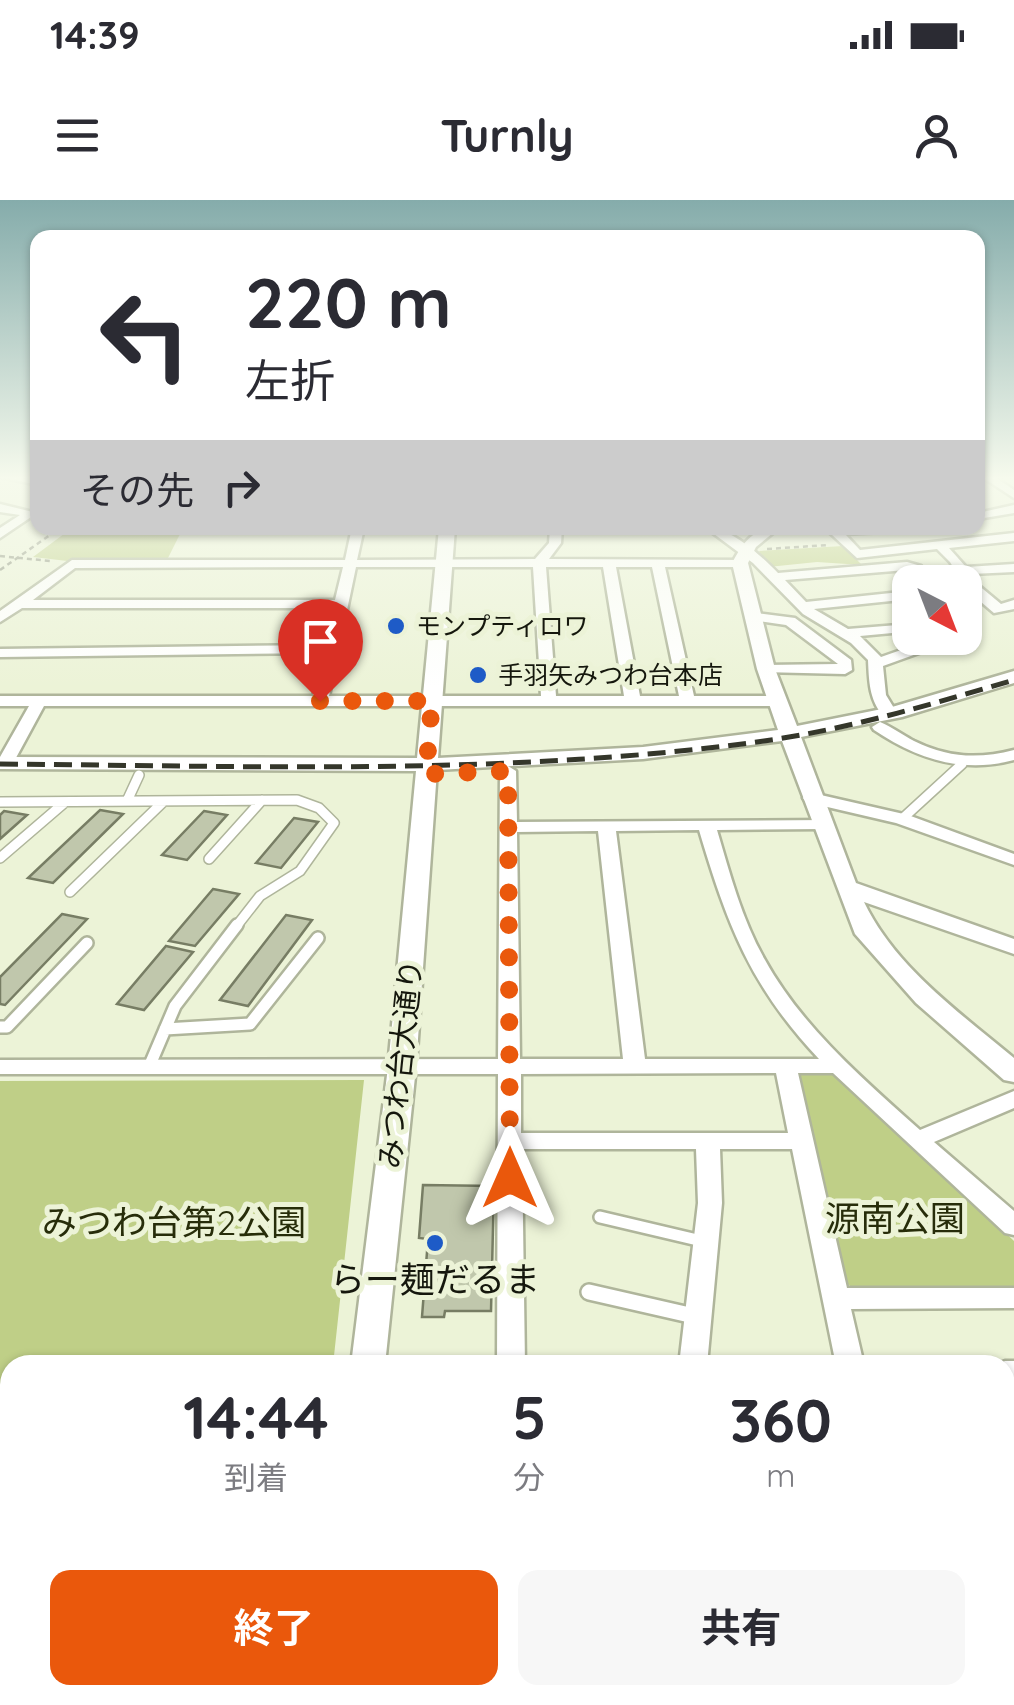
<!DOCTYPE html>
<html lang="ja">
<head>
<meta charset="utf-8">
<style>
	:root { --surface:#fff; --page:#f7f7f7; --text:#2b2b33; --muted:#7c7c81; --accent:#ea580c }
	body { margin:0; font-family:Quicksand,"Noto Sans JP",sans-serif; background:var(--page); color:var(--text); height:100vh; display:flex; flex-direction:column; font-size:38px; white-space:nowrap }
	* { box-sizing:border-box; margin:0 }
	p { font-size:32px; color:var(--muted) }
	.icon { flex:none; width:55px; height:55px; fill:none; stroke:currentColor; stroke-width:2; stroke-linecap:round; stroke-linejoin:round }
	.map { position:relative; flex:1; overflow:hidden }
	.drawer { position:absolute; left:0px; top:1155px; width:1015px; height:350px; display:flex; flex-direction:column; background:var(--surface); border-radius:30px 30px 0 0; box-shadow:0 2px 8px #0004 }
	.drawer>* { flex:none }
	.top-card { position:absolute; left:30px; top:30px; width:955px; height:305px; border-radius:20px; box-shadow:0 2px 8px #0004; background:#fff; color:var(--text); overflow:hidden }
	.needle { width:65px; rotate:138deg }
	.tools { position:absolute; left:892px; top:365px; display:grid; gap:20px }
	.tools a { display:grid; place-items:center; width:90px; height:90px; border-radius:20px; background:var(--surface); box-shadow:0 2px 8px #0004; font-size:50px }
	.pin { position:absolute; display:grid; place-items:center; width:85px; height:85px; color:#fff; margin:-102px -42px; border-radius:50% 50% 50% 0; rotate:-45deg; box-shadow:0 0 10px #0007 }
	.pin .icon { rotate:45deg }
	.me { position:absolute; width:110px; margin:-55px; rotate:0deg; stroke-linejoin:round; filter:drop-shadow(0 0 8px #0008) }
	.turn { display:flex; align-items:center; gap:35px; height:210px; padding:0 50px; font-size:45px }
	.turn .icon { width:130px; height:130px; stroke-width:2.5 }
	.turn b { display:block; font-size:70px; line-height:85px }
	.then { display:flex; align-items:center; height:95px; padding:0 50px; background:#0003; gap:20px; font-size:38px }
	.eta { display:flex; justify-content:space-evenly; align-items:center; height:170px; text-align:center }
	.eta b { font-size:60px; font-weight:700; line-height:70px }
	.cta { display:flex; gap:20px; margin-top:auto; padding:20px 50px }
	.cta a { flex:1; height:115px; border-radius:20px; background:var(--accent); color:#fff; font-size:40px; font-weight:700; line-height:115px; text-align:center }
	.cta a+a { background:var(--page); color:var(--text) }
	.status { display:flex; justify-content:space-between; align-items:center; height:70px; padding:0 50px; background:var(--surface); direction:ltr }
	.status svg { height:28px; fill:currentColor }
	header { display:flex; justify-content:space-between; align-items:center; height:130px; padding:0 50px; background:var(--surface); font-size:45px; font-weight:700 }
	.map>svg:first-child { display:block }
	.green { fill:#bfcf87 }
	.building { fill:#c0c7ac; stroke:#777d64; stroke-width:2.5 }
	.lines { fill:none; stroke-linecap:round; stroke-linejoin:round }
	.service-far2-casing { stroke:#afb59b; stroke-width:12 }
	.service-far1-casing { stroke:#afb59b; stroke-width:16 }
	.service-casing { stroke:#afb59b; stroke-width:20 }
	.minor-casing { stroke:#afb59b; stroke-width:5 }
	.tertiary-casing { stroke:#afb59b; stroke-width:5 }
	.path { stroke:#8b907c; stroke-width:2.5; stroke-dasharray:5 4; stroke-linecap:butt }
	.service-far2 { stroke:#fff; stroke-width:9 }
	.service-far1 { stroke:#fff; stroke-width:11 }
	.service { stroke:#fff; stroke-width:15 }
	.minor { fill:#fff; fill-rule:evenodd }
	.tertiary { fill:#fff; fill-rule:evenodd }
	.rail { stroke:#34362a; stroke-width:5; stroke-dasharray:18 9; stroke-linecap:butt }
	.route { stroke:#ea580c; stroke-width:18; stroke-dasharray:0 32.4 }
	.poi-dot { fill:#1e5bc7; stroke:#ecf3d7; stroke-width:4 }
	.labels { text-anchor:middle; stroke-width:10; stroke-linejoin:round; paint-order:stroke }
	.far-poi-label { font-size:25px; fill:#15170d; stroke:#ecf3d7; text-anchor:start }
	.street-label { font-size:30px; fill:#15170d; stroke:#ecf3d7 }
	.near-park-label { font-size:35px; fill:#272d0a; stroke:#ecf3d7 }
	.near-poi-label { font-size:35px; fill:#15170d; stroke:#ecf3d7 }
</style>
</head>
<body>
<div class="status"><b>14:39</b><svg viewBox="0 0 49 12"><path d="M0 12V9h3v3zM5 12V6h3v6zM10 12V3h3v9zM15 12V0h3v12zM26 1h20v11H26zM47 4h2v5h-2z"/></svg></div>
<header><svg class="icon" aria-label="menu" viewBox="0 0 24 24"><path d="M4 6h16M4 12h16M4 18h16"/></svg>Turnly<svg class="icon" aria-label="person" viewBox="0 0 24 24"><circle cx="12" cy="8" r="4"/><path d="M4 21q1-7 8-7t8 7"/></svg></header>
<div class="map">
<svg width="1014" height="1505" viewBox="0 0 1014 1505">
	<rect width="100%" height="100%" fill="#ecf3d7"/>
	<path class="green" d="M72,328L177,330L181,332L167,360L76,362L33,357Z
		M843,346L862,365L817,362L768,367L759,351Z
		M834,870L1014,1041V1089L853,1088L840,1079L793,877L800,872Z
		M364,880L333,1165H10V1248H0V881Z"/>
	<path class="building" d="M100,610L123,614L53,683L28,678Z
		M4,611L27,615L0,639V615Z
		M204,611L227,615L187,660L162,655Z
		M294,618L318,622L281,668L256,663Z
		M213,689L239,694L195,746L169,741Z
		M62,714L87,719L5,805L0,804V777Z
		M286,715L312,720L248,806L220,800Z
		M166,746L193,752L144,810L117,804Z
		M423,985L494,986L491,1111H445L444,1117H422L428,1039L419,1038Z
		M15,1495H53L49,1505H12Z
		M402,1495H440L439,1505H401Z"/>
	<g class="lines">
		<defs>
			<path id="service-far2" d="M127,601L139,575
				M0,602L297,600L319,608L334,623L300,671L260,696L235,728
				M902,619L962,564
				M0,658L64,603
				M209,659L262,600
				M70,692L163,602"/>
			<path id="service-far1" d="M0,827H7L87,743
				M165,829L250,824L318,738
				M149,867L175,806L237,725
				M600,1017L706,1042"/>
			<path id="service" d="M589,1092L694,1116
				M0,1373H10
				M94,1505L97,1495"/>
			<path id="minor" d="M0,277L38,279V285Z
				M982,277H995L1014,290V298Z
				M0,304L37,313L0,338V328L20,315L0,312Z
				M1014,305V313L978,319V313Z
				M105,328H364L357,360L535,359L549,343L550,328H562L561,343L549,359L745,360L746,363L740,367H665L694,496H778L786,501L778,506H44L11,567H0V557L29,506H0V496H313L323,453L0,457V449L325,445L334,408H22L0,422V411L72,360H345L351,332H111ZM343,367L335,400H33L75,368ZM356,367H533L541,496H329ZM546,367H603L624,496H556ZM616,367H652L679,496H640Z
				M706,328C731,327 760,355 778,373L907,362L921,366L928,382H916L911,371L906,370L785,380L806,402L910,391V399L814,409L848,429L910,424V434L903,432L860,436L881,457L918,444L912,438H927L933,442V448L883,466L886,495L897,513L895,516H883C869,499 869,481 868,460L851,443L803,414L753,363Z
				M834,328H889L883,332L845,334L860,350L1014,333V341L949,348L966,367L1014,364V372L971,374L977,384L1001,404L1014,400V409L994,413L967,390L950,362L937,349L857,358L831,334L829,331Z
				M756,413L795,418L851,460L852,470L845,474L761,472L759,469L766,465L838,464L786,425L751,420V414Z
				M880,522C892,527 903,535 914,541C948,558 979,559 1014,550V560C963,574 917,559 874,530L872,527Z
				M508,566L516,571L517,622L828,620L831,624L822,629L717,630C730,674 742,720 765,760C802,827 864,880 920,930L1014,891V908L934,942L1014,1011V1035L1005,1033L833,873H798L847,1088H1014V1108L851,1109L864,1165H836L792,949H720L722,1003L707,1165H679L698,1003L696,949H522L525,1165H497L498,874H0V860L498,859L500,571ZM699,630C727,724 750,786 819,859H645L616,631ZM598,631L623,859H520L517,632ZM776,873L788,933H521V874Z
				M812,593L908,615L1014,654V665L896,623L806,602L803,598L806,594Z
				M1005,1161H1014V1185H1005V1165H995Z
				M1005,1248H1014V1274H1005Z
				M0,1251H10V1277H0Z
				M1005,1462H1014V1496L1003,1495Z
				M495,1495H529V1505H495Z
				M703,1495H737L738,1505H704Z
				M908,1495H942L944,1505H910Z"/>
			<path id="tertiary" d="M439,328H455L438,558L643,547L778,530L757,469L732,363C743,342 754,327 779,328L756,347L748,363L775,469L797,526L892,507L1014,471V483L902,517L801,537L856,683L1014,739V754L864,702C895,767 960,813 1014,858V882L1004,880L916,803L855,734L782,541L643,559L437,570L416,867L385,1165H351L388,867L416,571L0,569V557L417,558Z
				M315,1495H357L356,1505H314Z"/>
		</defs>
		<use href="#service-far2" class="service-far2-casing"/>
		<use href="#service-far1" class="service-far1-casing"/>
		<use href="#service" class="service-casing"/>
		<use href="#minor" class="minor-casing"/>
		<use href="#tertiary" class="tertiary-casing"/>
		<path class="path" d="M767,349L828,345
			M0,356L50,361
			M0,370L60,328"/>
		<use href="#service-far2" class="service-far2"/>
		<use href="#service-far1" class="service-far1"/>
		<use href="#service" class="service"/>
		<use href="#minor" class="minor"/>
		<use href="#tertiary" class="tertiary"/>
		<path class="rail" d="M0,564C255,566 511,576 764,541C849,529 932,504 1014,480"/>
	</g>
	<linearGradient id="sky" x2="0" y2="1"><stop stop-color="#85acab"/><stop offset="0.57" stop-color="#f6faed"/><stop offset="1" stop-color="#f6faed" stop-opacity="0"/></linearGradient>
	<rect width="1014" height="488" fill="url(#sky)"/>
	<g class="lines">
		<path class="route" d="M320,501H432L426,574L508,571L510,978"/>
	</g>
	<g class="poi-dot">
		<circle cx="396" cy="426" r="10"/>
		<circle cx="478" cy="475" r="10"/>
		<circle cx="435" cy="1043" r="10"/>
	</g>
	<g class="labels">
		<g class="far-poi-label">
			<text x="416" y="435">モンプティロワ</text>
			<text x="498" y="484">手羽矢みつわ台本店</text>
		</g>
		<g class="street-label">
			<text transform="translate(401 864) rotate(-84)" y="10">みつわ台大通り</text>
		</g>
		<g class="near-park-label">
			<text x="895" y="1031">源南公園</text>
			<text x="174" y="1035">みつわ台第2公園</text>
		</g>
		<g class="near-poi-label">
			<text x="435" y="1092">らー麺だるま</text>
		</g>
	</g>
</svg>
<div class="tools">
<a><svg class="needle" viewBox="-14 -14 28 28"><path d="M0-13l5 13h-10z" fill="#e53935"/><path d="M0 13l5-13h-10z" fill="#7c7c81"/></svg></a>
</div>
<div class="pin" style="left:320px;top:501px;background:#d93025"><svg class="icon" aria-label="arrive" viewBox="0 0 24 24"><path d="M6 21V4h12l-3 4 3 4H6"/></svg></div>
<svg class="me" style="left:510px;top:978px" viewBox="-20 -20 40 40"><path d="M0-17L14 15 0 8-14 15z" fill="#ea580c" stroke="#fff" stroke-width="4"/></svg>
<div class="top-card">
<div class="turn"><svg class="icon" aria-label="left" viewBox="0 0 24 24"><path d="M17 20v-9H6M10 6l-5 5 5 5"/></svg><div><b>220 m</b>左折</div></div>
<div class="then">その先<svg class="icon" aria-label="right" viewBox="0 0 24 24"><path d="M7 20v-9h11M14 6l5 5-5 5"/></svg></div>
</div>
<section class="drawer">
<div class="eta">
<div><b>14:44</b><p>到着</p></div>
<div><b>5</b><p>分</p></div>
<div><b>360</b><p>m</p></div>
</div>
<div class="cta"><a>終了</a><a>共有</a></div>
</section>
</div>
</body>
</html>
